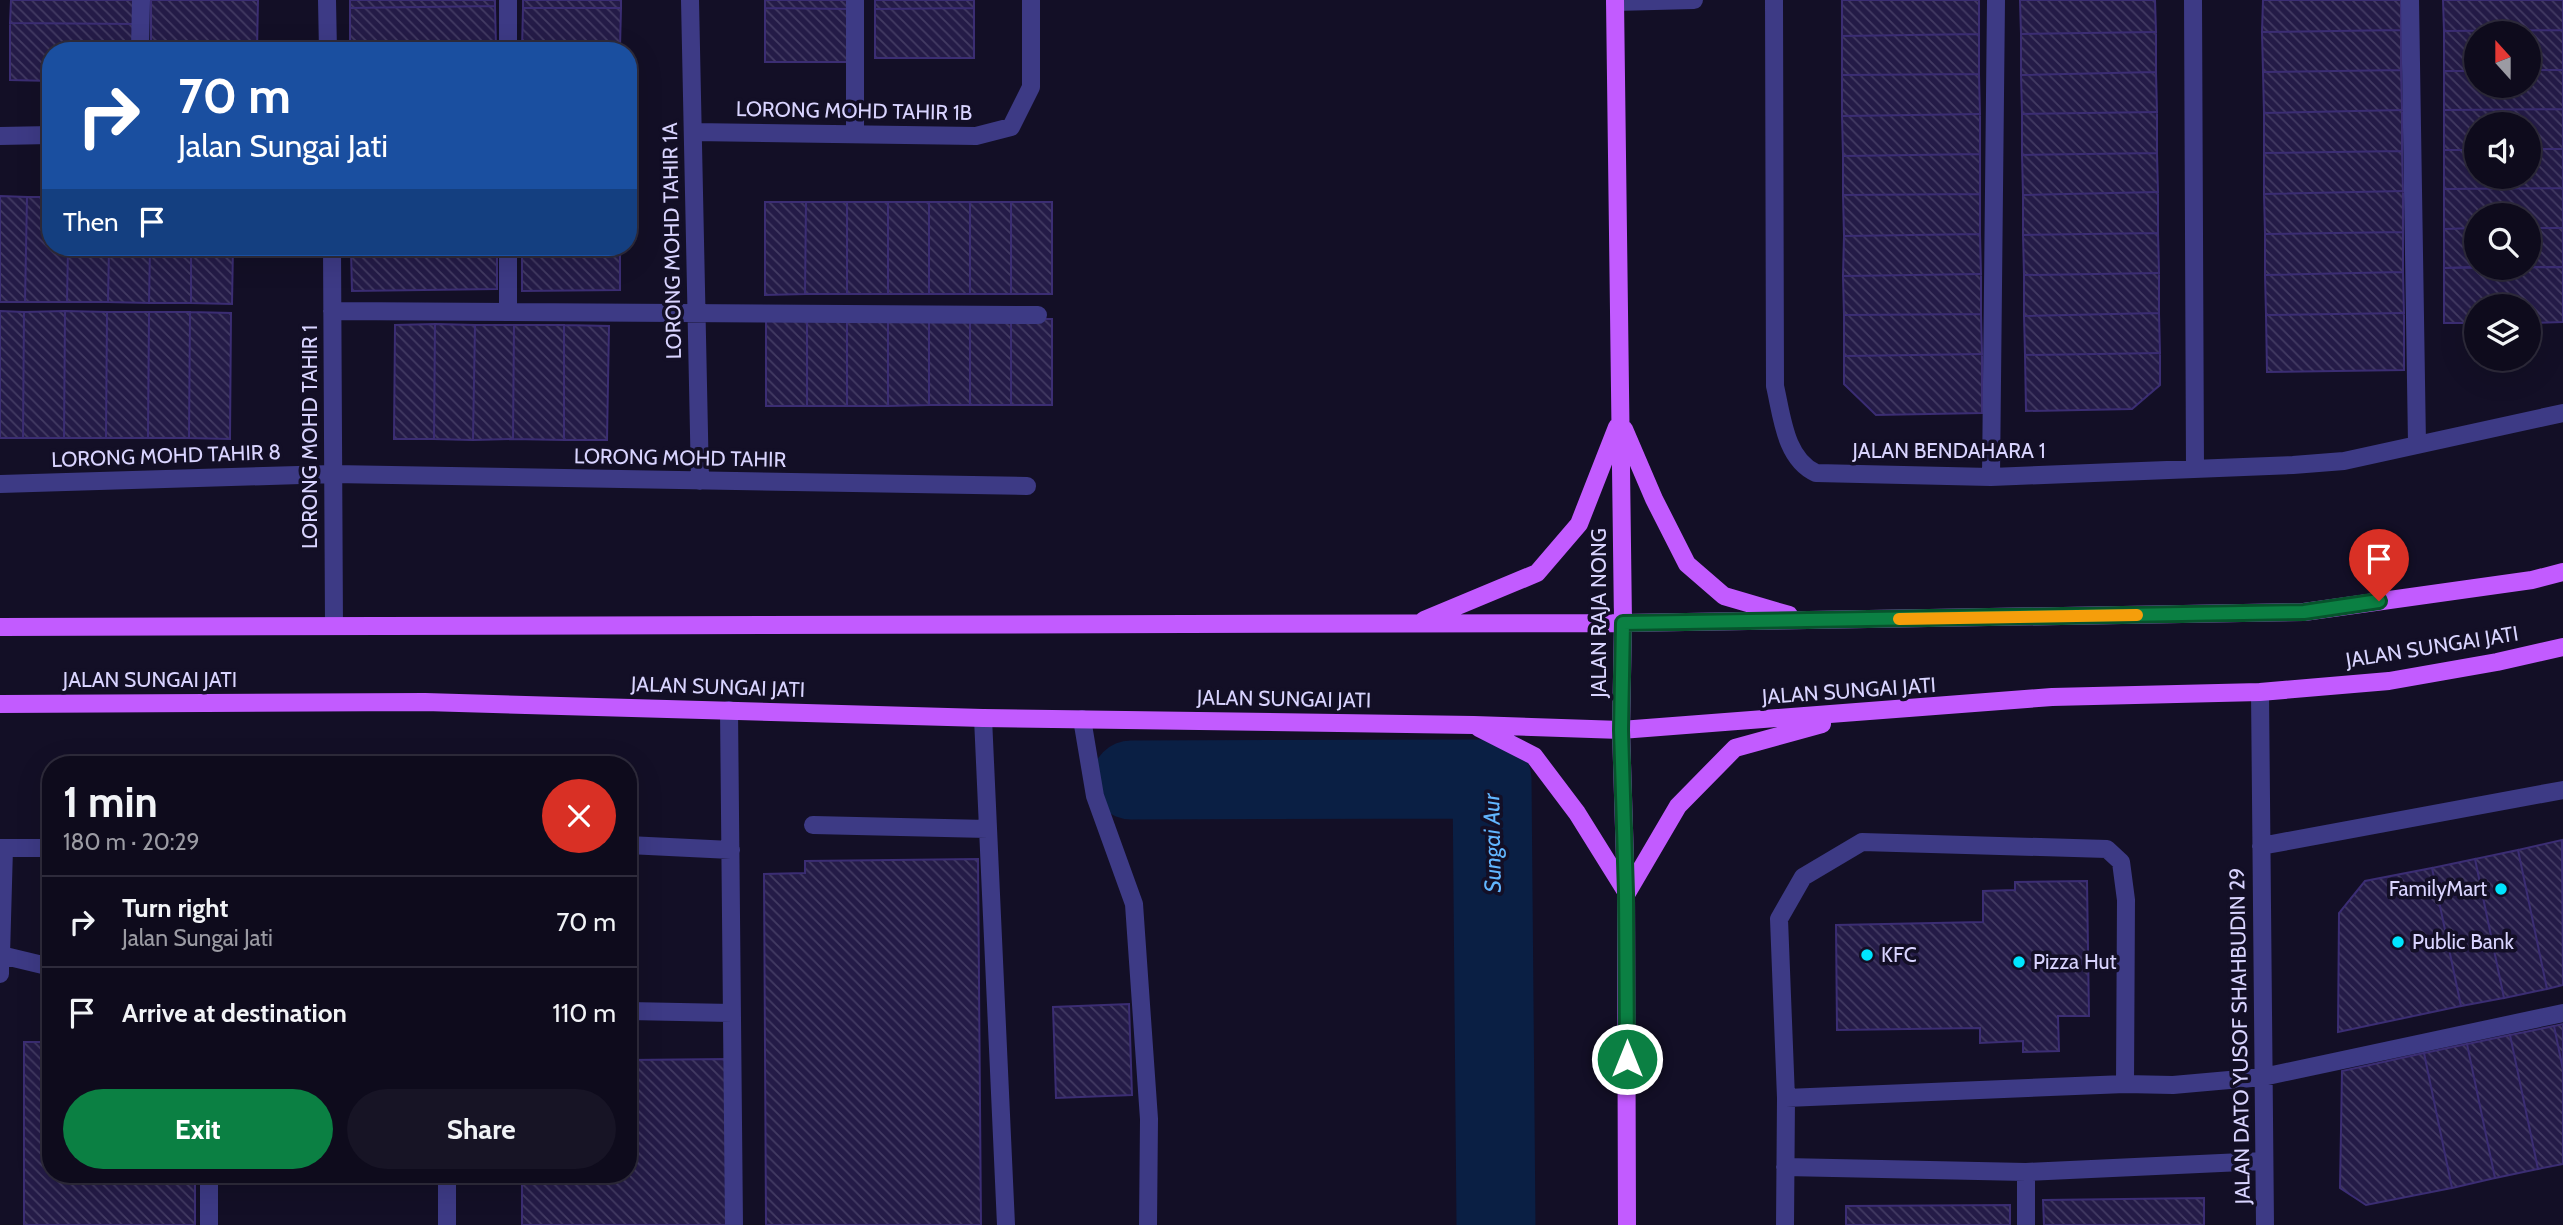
<!DOCTYPE html>
<html lang="en">
<head>
<meta charset="utf-8">
<style>
	:root { --surface:#0e0b1c; --page:#171425; --text:#f1f3f6; --muted:#9b9ba3; --line:#2e2b3b; --accent:#0b8043 }
	body { margin:0; font-family:Cabin,sans-serif; background:var(--page); color:var(--text); height:100vh; display:flex; flex-direction:column; font-size:26px; white-space:nowrap }
	* { box-sizing:border-box; margin:0 }
	p { font-size:23px; color:var(--muted) }
	.icon { flex:none; width:38px; height:38px; fill:none; stroke:currentColor; stroke-width:2; stroke-linecap:round; stroke-linejoin:round }
	.map { position:relative; flex:1; overflow:hidden }
	.drawer { position:absolute; left:42px; top:756px; width:595px; height:427px; display:flex; flex-direction:column; background:var(--surface); border-radius:28px; box-shadow:0 7px 28px #0002,0 0 0 2px var(--line) }
	.drawer>* { flex:none }
	.hud { position:absolute; left:42px; top:42px; width:595px; height:214px; border-radius:28px; box-shadow:0 7px 28px #0002,0 0 0 2px var(--line); background:#1a4fa0; color:#fff; overflow:hidden }
	.needle { width:46px; rotate:339deg }
	.tools { position:absolute; left:2464px; top:21px; display:grid; gap:14px }
	.tools a { display:grid; place-items:center; width:77px; height:77px; border-radius:50%; background:var(--surface); box-shadow:0 7px 28px #0002,0 0 0 2px var(--line); font-size:35px }
	.pin { position:absolute; display:grid; place-items:center; width:60px; height:60px; color:#fff; margin:-72px -30px; border-radius:50% 50% 50% 0; rotate:-45deg; box-shadow:0 0 7px #0007 }
	.pin .icon { rotate:45deg }
	.me { position:absolute; width:77px; margin:-38px; rotate:0deg; stroke-linejoin:round; filter:drop-shadow(0 0 5px #0008) }
	.turn { display:flex; align-items:center; gap:24px; height:147px; padding:0 21px; font-size:32px }
	.turn .icon { width:91px; height:91px; stroke-width:2.5 }
	.turn b { display:block; font-size:49px; line-height:60px }
	.then { display:flex; align-items:center; height:66px; padding:0 21px; background:#0003; gap:14px; font-size:26px }
	.round { display:grid; place-items:center; flex:none; width:74px; height:74px; border-radius:37px; background:var(--page) }
	.overview { display:flex; align-items:center; justify-content:space-between; height:119px; padding:0 21px }
	h1 { font-size:42px; font-weight:700; line-height:52px }
	.primary-button { display:flex; gap:14px; margin-top:auto; padding:14px 21px }
	.primary-button a { flex:1; height:80px; border-radius:42px; background:var(--accent); color:#fff; font-size:28px; font-weight:700; line-height:80px; text-align:center }
	.primary-button a+a { background:var(--page); color:var(--text) }
	ul { padding:0; list-style:none }
	li { display:flex; align-items:center; gap:21px; height:91px; padding:0 21px; border-top:2px solid var(--line) }
	li div { flex:1 }
	li b { display:block; font-size:26px }
	li em { font-style:normal }
	.map>svg:first-child { display:block }
	.lines { fill:none; stroke-linecap:round; stroke-linejoin:round }
	.river { stroke:#0a1f44; stroke-width:79 }
	.building { fill:url(#building-back-hatch); stroke:#3b2d73; stroke-width:2 }
	.minor { stroke:#3d3a85; stroke-width:18 }
	.major { stroke:#c25bff; stroke-width:18 }
	.route-casing { stroke:#07532c; stroke-width:18 }
	.route { stroke:#0b8043; stroke-width:12 }
	.slow { stroke:#f59e0b; stroke-width:12 }
	.poi-dot { fill:#00e5ff; stroke:#130f26; stroke-width:2.5 }
	.labels { text-anchor:middle; stroke-width:7; stroke-linejoin:round; paint-order:stroke }
	.street-label { font-size:21px; fill:#d9d4ff; stroke:#130f26 }
	.poi-label { font-size:21px; fill:#d9d4ff; stroke:#130f26; text-anchor:start }
	.water-label { font-size:23px; font-style:italic; fill:#62b6ff; stroke:#130f26 }
</style>
</head>
<body>
<div class="map">
<svg width="2563" height="1225" viewBox="0 0 2563 1225">
	<defs>
		<pattern id="building-back-hatch" width="6" height="6" patternUnits="userSpaceOnUse" patternTransform="scale(1.75)"><rect width="6" height="6" fill="#241b47"/><path d="M-1 5l2 2M0 0l6 6M5-1l2 2" fill="none" stroke="#433b63"/></pattern>
	</defs>
	<rect width="100%" height="100%" fill="#130f26"/>
	<g class="lines">
		<path class="river" d="M1131,780L1492,779L1496,1225"/>
	</g>
	<path class="building" d="M11,0H136L135,24L10,23Z
		M151,0H258L257,51H151Z
		M350,0H495V6L350,8Z
		M523,0H621V8H523Z
		M765,0H852V9L765,8Z
		M875,0H974V8L875,9Z
		M1842,0H1979V34L1842,36Z
		M2020,0H2155L2156,32L2021,34Z
		M2263,0H2401V30L2262,32Z
		M2443,0H2563V30L2444,31Z
		M495,6L496,46L350,48V8Z
		M523,8H621L620,48H522Z
		M765,8L852,9V62H765Z
		M974,8V58H875V9Z
		M10,23L135,24V51H51V81L10,80Z
		M2401,30V70L2263,72L2262,32Z
		M2563,30V70H2529V33H2476V71H2444V31Z
		M2156,32V72L2021,75V34Z
		M1979,34V74L1842,75V36Z
		M496,46V51H350V48Z
		M522,48H620V51H522Z
		M2401,70L2402,110L2264,113L2263,72Z
		M2529,70H2563V109L2444,110V71H2476V86H2529Z
		M2156,72L2157,112L2022,114L2021,75Z
		M1979,74L1980,114L1842,116V75Z
		M2563,109V149H2529V124H2476V150H2444V110Z
		M2402,110V151L2264,153V113Z
		M2157,112V153L2022,155V114Z
		M1980,114V154L1843,156L1842,116Z
		M2529,149H2563V188L2444,189V150H2476V177H2529Z
		M2402,151L2403,191L2264,194V153Z
		M2157,153L2158,192L2023,195L2022,155Z
		M1980,154V194L1843,195V156Z
		M2563,188V228H2529V215H2476V228L2444,229V189Z
		M2403,191V232L2265,234L2264,194Z
		M2158,192V233L2023,235V195Z
		M1980,194V234L1844,236L1843,195Z
		M0,196L27,197L25,302H0Z
		M27,197H51V247H68L67,302H25Z
		M765,202H806L805,294L765,295Z
		M806,202H847V294H805Z
		M847,202H888V294H847Z
		M888,202H929V294H888Z
		M929,202H970V294H929Z
		M970,202H1011V294H970Z
		M1011,202H1052V294H1011Z
		M2476,228V267L2444,268V229Z
		M2529,228H2563V267H2529Z
		M2403,232V272L2265,275V234Z
		M2158,233L2159,273L2024,275L2023,235Z
		M1980,234L1981,274L1843,276L1844,236Z
		M68,247H109L108,302H67Z
		M109,247H150L149,303L108,302Z
		M150,247H191V303H149Z
		M191,247H233L232,304L191,303Z
		M351,247H497V249L351,251Z
		M522,247H620V250H522Z
		M497,249V289L352,291L351,251Z
		M522,250H620V290L522,291Z
		M2563,267V322L2529,323V306H2476V323H2444V268Z
		M2403,272L2404,313L2266,315L2265,275Z
		M2159,273V313L2024,316V275Z
		M1981,274V314L1844,315L1843,276Z
		M0,311L24,312L23,438H0Z
		M65,311L107,312L106,438H64Z
		M65,311L64,438H23L24,312Z
		M107,312H149L148,438H106Z
		M149,312H190L189,438H148Z
		M190,312L231,313L230,439L189,438Z
		M2159,313L2160,353L2025,355L2024,316Z
		M2404,313V370L2267,372L2266,315Z
		M1981,314L1982,354L1844,356V315Z
		M929,319H970V405H929Z
		M929,319V405L888,406V320Z
		M970,319H1011V405H970Z
		M1011,319H1052V405H1011Z
		M766,320H807V406H766Z
		M807,320H847V406H807Z
		M847,320H888V406H847Z
		M435,324L475,325L473,440L434,439Z
		M435,324L434,439H394L395,325Z
		M475,325H514L513,439L473,440Z
		M514,325H564V440L513,439Z
		M564,325L609,326L607,440H564Z
		M2160,353V385L2132,409L2026,411L2025,355Z
		M1982,354V413L1876,415L1844,384V356Z
		M2562,840L2563,985L2547,989L2518,850Z
		M2518,850L2547,989L2504,998L2475,859Z
		M978,859L981,1225H766L764,874L805,873V861Z
		M2475,859L2504,998L2461,1006L2432,868Z
		M2432,868L2461,1006L2338,1032L2339,913L2365,881Z
		M2087,881L2089,1016H2058L2059,1051L2023,1052V1041L1980,1043V1028L1837,1030L1836,925L1983,922V891L2015,890V882Z
		M1129,1004L1132,1095L1056,1098L1053,1007Z
		M2563,1024V1070L2554,1026Z
		M2554,1026L2563,1070V1164L2538,1169L2510,1035Z
		M2510,1035L2538,1169L2495,1178L2467,1044Z
		M24,1042H51V1174H195V1225H24Z
		M2467,1044L2495,1178L2452,1188L2424,1053Z
		M2424,1053L2452,1188L2366,1205L2340,1188L2342,1071Z
		M727,1059V1225H522V1174H628V1060Z
		M2204,1198V1225H2044L2043,1200Z
		M2010,1205V1225H1846V1206Z"/>
	<g class="lines">
		<path class="minor" d="M327,0L328,51
			M508,0V51
			M690,0L700,481
			M855,0V134
			M1774,0L1775,386C1782,416 1785,459 1816,473L1991,477L2293,465L2344,461L2563,413
			M2193,0L2195,468
			M2410,0L2417,444
			M1615,2L1694,0
			M140,51L141,0
			M693,132L976,136L1011,127L1031,87V0
			M0,136L51,135
			M332,247L334,626
			M508,247V312
			M332,311L1038,315
			M1991,477L1996,0
			M0,484L333,474L1027,486
			M2260,692L2265,1225
			M729,710L734,1225
			M983,718L1006,1225
			M1082,719L1095,796L1134,904L1149,1119L1148,1225
			M813,825L988,829
			M628,845L731,850
			M2261,846L2563,790
			M0,848H51
			M4,848L1,955L51,967
			M0,955V974
			M628,1011L732,1013
			M1786,1098L2125,1084
			M1785,1167L2026,1172L2264,1161
			M209,1174V1225
			M447,1174V1225
			M1785,1225L1786,1098L1779,919L1803,877L1862,842L2107,849L2121,862L2126,900L2125,1084L2173,1085L2263,1077L2563,1013
			M2026,1225V1172"/>
		<path class="major" d="M1615,0L1623,623L1621,730L1626,893L1627,1225
			M1624,429L1654,499L1687,564L1724,596L1789,615
			M1424,620L1537,573L1579,524L1617,427
			M0,627L1623,623L2304,612L2532,580L2563,572
			M0,704L425,702L983,718L1474,725L1621,730L2052,697L2260,692L2389,681L2497,662L2563,647
			M1479,728L1534,756L1577,813L1625,890
			M1627,893L1678,806L1735,748L1822,724"/>
	</g>
	<g class="lines">
		<defs>
			<path id="route" d="M1627,1059L1626,893L1621,730L1623,623L2304,612L2379,601"/>
		</defs>
		<use href="#route" class="route-casing"/>
		<use href="#route" class="route"/>
		<path class="slow" d="M1899,619L2137,615"/>
	</g>
	<g class="poi-dot">
		<circle cx="2501" cy="889" r="7"/>
		<circle cx="2398" cy="942" r="7"/>
		<circle cx="1867" cy="955" r="7"/>
		<circle cx="2019" cy="962" r="7"/>
	</g>
	<g class="labels">
		<g class="street-label">
			<text transform="translate(854 111) rotate(1)" y="7">LORONG MOHD TAHIR 1B</text>
			<text transform="translate(672 241) rotate(-91)" y="7">LORONG MOHD TAHIR 1A</text>
			<text transform="translate(310 437) rotate(-90)" y="7">LORONG MOHD TAHIR 1</text>
			<text x="1949" y="458">JALAN BENDAHARA 1</text>
			<text transform="translate(166 456) rotate(-2)" y="7">LORONG MOHD TAHIR 8</text>
			<text transform="translate(680 458) rotate(1)" y="7">LORONG MOHD TAHIR</text>
			<text transform="translate(1599 613) rotate(-90)" y="7">JALAN RAJA NONG</text>
			<text transform="translate(2432 647) rotate(-9)" y="7">JALAN SUNGAI JATI</text>
			<text x="150" y="687">JALAN SUNGAI JATI</text>
			<text transform="translate(718 687) rotate(2)" y="7">JALAN SUNGAI JATI</text>
			<text transform="translate(1849 691) rotate(-4)" y="7">JALAN SUNGAI JATI</text>
			<text transform="translate(1284 699) rotate(1)" y="7">JALAN SUNGAI JATI</text>
			<text transform="translate(2240 1036) rotate(-91)" y="7">JALAN DATO YUSOF SHAHBUDIN 29</text>
		</g>
		<g class="poi-label">
			<text x="2487" y="896" text-anchor="end">FamilyMart</text>
			<text x="2412" y="949">Public Bank</text>
			<text x="1881" y="962">KFC</text>
			<text x="2033" y="969">Pizza Hut</text>
		</g>
		<g class="water-label">
			<text transform="translate(1492 843) rotate(-91)" y="8">Sungai Aur</text>
		</g>
	</g>
</svg>
<div class="tools">
<a><svg class="needle" viewBox="-14 -14 28 28"><path d="M0-13l5 13h-10z" fill="#e53935"/><path d="M0 13l5-13h-10z" fill="#9b9ba3"/></svg></a>
<a><svg class="icon" aria-label="sound" viewBox="0 0 24 24"><path d="M4 9h4l5-4v14l-5-4H4zM17 9q2 3 0 6"/></svg></a>
<a><svg class="icon" aria-label="search" viewBox="0 0 24 24"><circle cx="10" cy="10" r="6"/><path d="M15 15l6 6"/></svg></a>
<a><svg class="icon" aria-label="layers" viewBox="0 0 24 24"><path d="M12 4l9 5-9 5-9-5zM3 14l9 5 9-5"/></svg></a>
</div>
<div class="pin" style="left:2379px;top:601px;background:#d93025"><svg class="icon" aria-label="arrive" viewBox="0 0 24 24"><path d="M6 21V4h12l-3 4 3 4H6"/></svg></div>
<svg class="me" style="left:1627px;top:1059px" viewBox="-20 -20 40 40"><circle r="17" fill="#0b8043" stroke="#fff" stroke-width="3"/><path d="M0-11L8 9 0 5-8 9z" fill="#fff"/></svg>
<div class="hud">
<div class="turn"><svg class="icon" aria-label="right" viewBox="0 0 24 24"><path d="M7 20v-9h11M14 6l5 5-5 5"/></svg><div><b>70 m</b>Jalan Sungai Jati</div></div>
<div class="then">Then<svg class="icon" aria-label="arrive" viewBox="0 0 24 24"><path d="M6 21V4h12l-3 4 3 4H6"/></svg></div>
</div>
<section class="drawer">
<div class="overview"><div><h1>1 min</h1><p>180 m · 20:29</p></div><a class="round" style="background:#d93025;color:#fff"><svg class="icon" aria-label="close" viewBox="0 0 24 24"><path d="M6 6l12 12M18 6L6 18"/></svg></a></div>
<ul>
<li><svg class="icon" aria-label="right" viewBox="0 0 24 24"><path d="M7 20v-9h11M14 6l5 5-5 5"/></svg><div><b>Turn right</b><p>Jalan Sungai Jati</p></div><em>70 m</em></li>
<li><svg class="icon" aria-label="arrive" viewBox="0 0 24 24"><path d="M6 21V4h12l-3 4 3 4H6"/></svg><div><b>Arrive at destination</b></div><em>110 m</em></li>
</ul>
<div class="primary-button"><a>Exit</a><a>Share</a></div>
</section>
</div>
</body>
</html>
